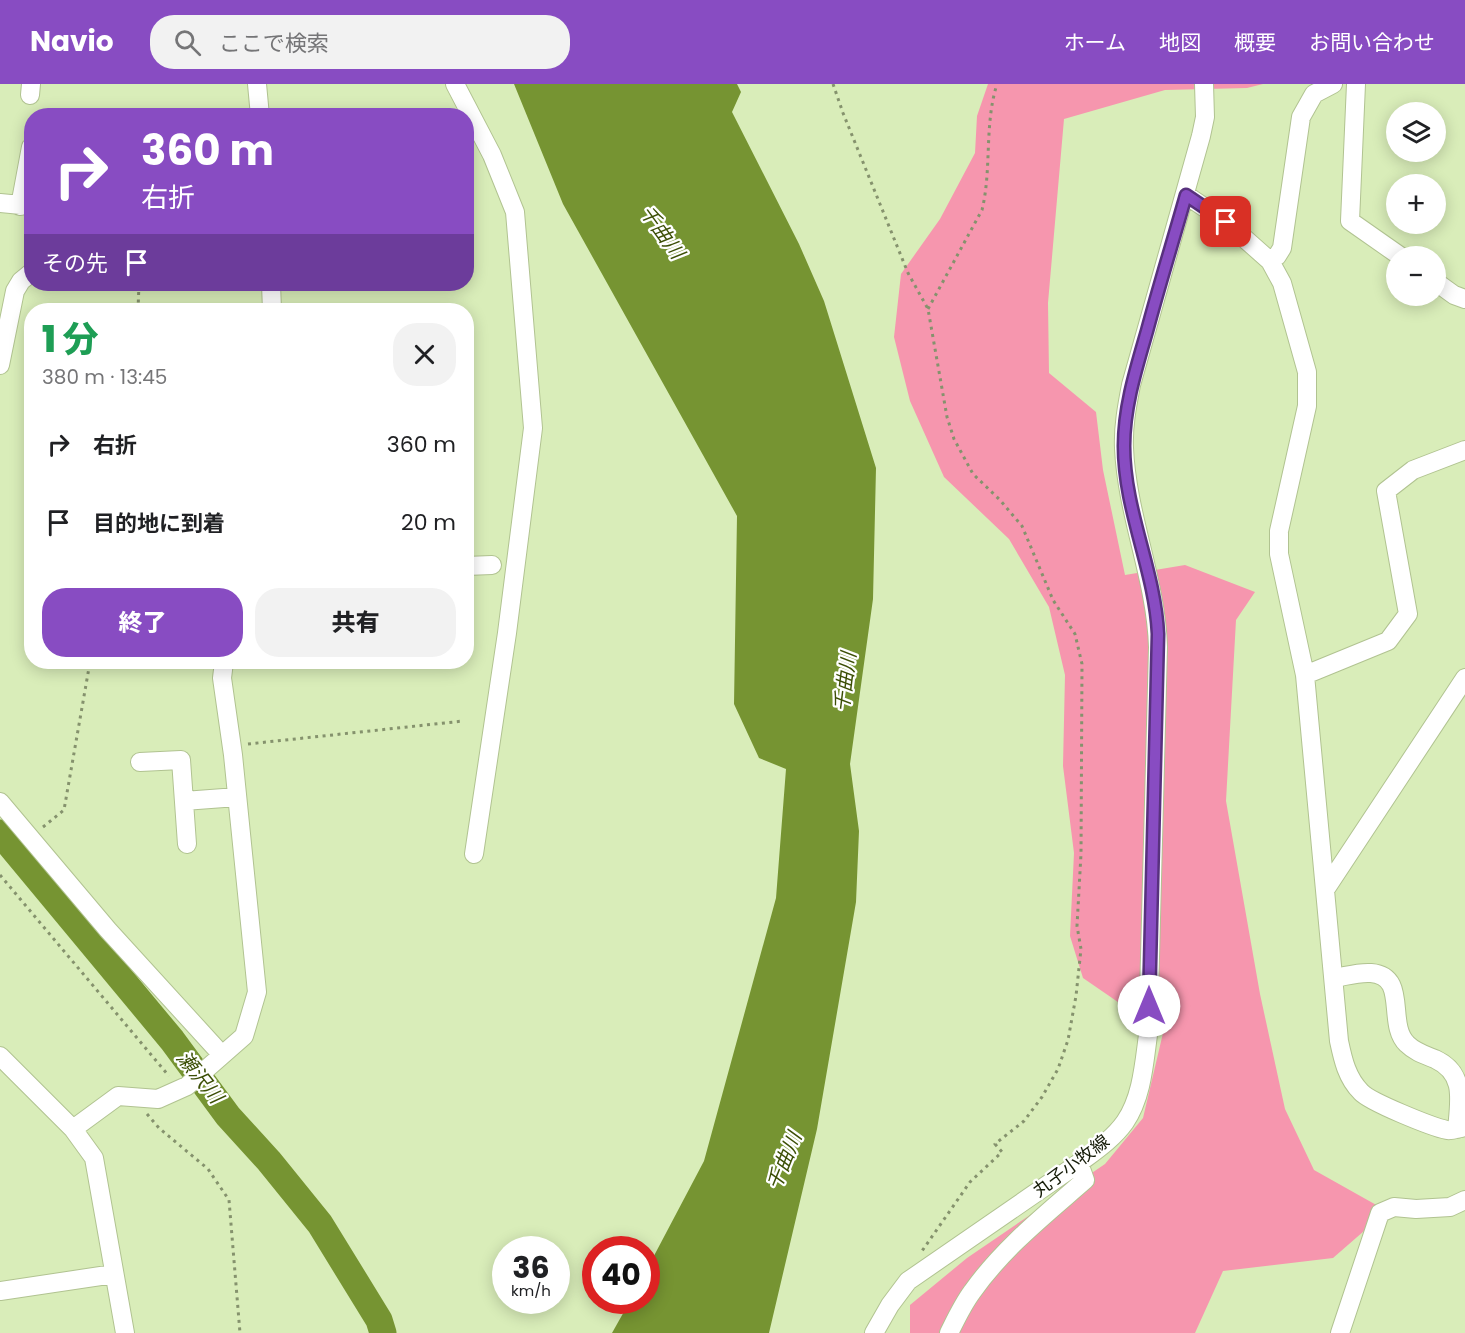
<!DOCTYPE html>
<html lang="ja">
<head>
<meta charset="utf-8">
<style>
	:root { --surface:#fff; --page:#f2f2f2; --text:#202124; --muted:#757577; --accent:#884cc2 }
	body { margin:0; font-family:Poppins,"Noto Sans JP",sans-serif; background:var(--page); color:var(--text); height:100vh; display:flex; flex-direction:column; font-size:22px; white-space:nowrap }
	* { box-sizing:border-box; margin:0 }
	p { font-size:20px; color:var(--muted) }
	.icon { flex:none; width:33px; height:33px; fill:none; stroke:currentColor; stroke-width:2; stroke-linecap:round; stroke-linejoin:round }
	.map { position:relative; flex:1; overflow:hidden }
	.side { position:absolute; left:24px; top:219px; width:450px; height:366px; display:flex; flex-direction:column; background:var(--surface); border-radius:24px; box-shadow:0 3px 15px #0003 }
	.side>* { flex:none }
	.guide { position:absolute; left:24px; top:24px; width:450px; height:183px; border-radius:24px; box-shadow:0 3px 15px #0003; background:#884cc2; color:#fff; overflow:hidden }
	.controls { position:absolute; left:1386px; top:18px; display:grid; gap:12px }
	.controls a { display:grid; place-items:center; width:60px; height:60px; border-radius:50%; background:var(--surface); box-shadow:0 3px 15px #0003; font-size:30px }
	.speed { position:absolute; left:492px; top:1152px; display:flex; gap:12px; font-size:30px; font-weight:700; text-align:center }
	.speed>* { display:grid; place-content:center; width:78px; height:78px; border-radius:50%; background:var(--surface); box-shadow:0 3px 15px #0003; line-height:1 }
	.speed small { font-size:15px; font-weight:400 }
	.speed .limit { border:9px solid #d22; background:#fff; color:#111 }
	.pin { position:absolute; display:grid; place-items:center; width:51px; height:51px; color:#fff; margin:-26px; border-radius:12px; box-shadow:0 3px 9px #0006 }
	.me { position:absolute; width:66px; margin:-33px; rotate:0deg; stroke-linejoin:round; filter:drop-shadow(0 0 4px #0008) }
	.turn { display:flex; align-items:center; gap:21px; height:126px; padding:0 18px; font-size:27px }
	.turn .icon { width:78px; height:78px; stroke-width:2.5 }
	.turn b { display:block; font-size:42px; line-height:51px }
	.then { display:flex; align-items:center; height:57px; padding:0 18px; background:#0003; gap:12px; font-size:22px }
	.round { display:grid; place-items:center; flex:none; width:63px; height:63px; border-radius:24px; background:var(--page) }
	.headline { display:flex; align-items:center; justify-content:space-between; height:102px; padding:0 18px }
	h1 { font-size:36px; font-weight:800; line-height:45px; color:#1e9e55 }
	.action { display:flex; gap:12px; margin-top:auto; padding:12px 18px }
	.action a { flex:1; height:69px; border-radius:24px; background:var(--accent); color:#fff; font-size:24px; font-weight:800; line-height:69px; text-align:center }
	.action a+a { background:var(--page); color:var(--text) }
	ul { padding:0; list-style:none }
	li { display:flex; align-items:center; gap:18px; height:78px; padding:0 18px }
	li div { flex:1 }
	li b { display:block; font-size:22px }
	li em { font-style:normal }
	header { display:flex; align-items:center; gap:36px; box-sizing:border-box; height:84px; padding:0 30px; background:var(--accent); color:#fff }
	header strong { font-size:28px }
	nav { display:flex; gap:33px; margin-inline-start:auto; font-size:21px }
	.search { width:420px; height:54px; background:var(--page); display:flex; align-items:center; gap:15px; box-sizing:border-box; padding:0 21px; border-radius:24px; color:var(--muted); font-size:22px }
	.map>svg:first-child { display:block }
	.green { fill:#f696ae }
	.water { fill:#769432 }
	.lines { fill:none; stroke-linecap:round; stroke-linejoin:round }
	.river { stroke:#769432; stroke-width:27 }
	.minor-casing { stroke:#b1c391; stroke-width:20 }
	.path { stroke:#85926d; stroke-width:3; stroke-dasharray:3 4.5; stroke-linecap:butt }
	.minor { stroke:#fff; stroke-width:18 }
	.route-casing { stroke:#58317e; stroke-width:15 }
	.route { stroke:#884cc2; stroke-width:10 }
	.labels { text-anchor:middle; stroke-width:4.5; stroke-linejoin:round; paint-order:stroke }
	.street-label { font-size:18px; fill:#161c09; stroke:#fff }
	.water-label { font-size:20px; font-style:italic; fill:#3c4f06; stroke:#fff }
</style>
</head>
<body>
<header>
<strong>Navio</strong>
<div class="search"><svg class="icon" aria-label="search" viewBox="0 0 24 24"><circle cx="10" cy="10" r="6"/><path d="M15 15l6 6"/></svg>ここで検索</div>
<nav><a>ホーム</a><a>地図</a><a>概要</a><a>お問い合わせ</a></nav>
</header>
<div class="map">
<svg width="1465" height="1249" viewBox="0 0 1465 1249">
	<rect width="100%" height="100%" fill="#d9edb9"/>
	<path class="green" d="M988,0H1263L1247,4L1165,6L1064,35L1048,219L1049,289L1096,328L1103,386L1125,491L1185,481L1255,508L1236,536L1226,717L1260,910L1285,1025L1314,1086L1387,1127L1333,1174L1223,1187L1195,1249H910V1221L967,1174L1105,1080L1143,1034L1163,949L1083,894L1070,852L1074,769L1063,682L1065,591L1049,523L1009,455L944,393L910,317L894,253L901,190L940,135L975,69L977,32Z"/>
	<path class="water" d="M514,0H737L741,8L732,28L799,160L824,217L876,384L873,515L850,680L859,747L856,818L817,1045L769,1249H612L630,1217L646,1216L647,1185L704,1077L776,814L786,685L759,674L734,620L737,432L563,120Z"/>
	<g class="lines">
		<path class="river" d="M0,749L172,956L228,1032L269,1077L320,1140L379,1236L383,1249"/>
		<defs>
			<path id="minor" d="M257,0L260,32
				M455,0L492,71L515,128L533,344L507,549L474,770
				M1356,0L1350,137L1400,172
				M30,11L31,0
				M1186,111L1226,138L1270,177L1282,199L1307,288V322L1279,447V470L1305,591L1339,957C1343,976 1347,994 1361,1008C1370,1018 1432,1043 1447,1046C1452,1047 1459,1044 1465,1043
				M0,119L31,122
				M20,122L31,63
				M1270,177L1277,172L1282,164L1301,33L1314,10L1333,0
				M1436,198L1454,211L1465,215
				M271,200L272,226
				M0,281L15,207L21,197L32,188
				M466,482L492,481
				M1305,591L1388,557L1408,530L1386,407L1413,386L1465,366
				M140,678L181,676L187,760
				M184,717L237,713
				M0,718L108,846L222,971
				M1325,806L1465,594
				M1334,894C1346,892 1359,888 1371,889C1409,892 1386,940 1407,960C1415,968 1425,971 1435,975C1465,989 1460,1014 1457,1045
				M0,972L73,1045L94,1074L125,1249
				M73,1045L118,1012L158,1015L187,1002L244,952L257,908L233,671L222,594L224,578
				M0,1207L114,1190
				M874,1249L890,1221L908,1197L1079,1079C1095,1067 1113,1055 1125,1038C1142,1013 1144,980 1148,951L1158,563C1156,495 1127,432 1124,364C1123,343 1127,322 1131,301L1201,52L1205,33L1204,0
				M949,1249C956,1235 963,1220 972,1208C1003,1164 1045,1131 1085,1096L1079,1079
				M1340,1249L1380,1129L1394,1123L1416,1125L1450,1123L1465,1116"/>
		</defs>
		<use href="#minor" class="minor-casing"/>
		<path class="path" d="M833,0L843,29L908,189L928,225L947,333L954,355L973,390L1000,416L1022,442L1053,516L1075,550L1082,580L1081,770L1077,842L1081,865L1076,912L1068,956L1058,985L1042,1013L1024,1037L995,1060L1002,1068L970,1098L922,1167
			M928,225L982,126C992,85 984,41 997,0
			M138,226L139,200
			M248,660L463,637
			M43,743L64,726L90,578
			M0,791L169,992
			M147,1030L159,1044L208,1085L229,1116L240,1249"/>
		<use href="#minor" class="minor"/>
	</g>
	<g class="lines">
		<defs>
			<path id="route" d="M1149,922L1158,550C1155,486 1124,427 1124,362C1124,323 1136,285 1147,247C1159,202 1173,157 1186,111L1226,138"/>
		</defs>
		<use href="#route" class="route-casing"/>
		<use href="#route" class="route"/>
	</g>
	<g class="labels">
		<g class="street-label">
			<text transform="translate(1071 1082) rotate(-37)" y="6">丸子小牧線</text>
		</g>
		<g class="water-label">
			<text transform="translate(662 148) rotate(54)" y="7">千曲川</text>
			<text transform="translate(845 598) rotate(-83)" y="7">千曲川</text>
			<text transform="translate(200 993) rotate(51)" y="7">瀬沢川</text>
			<text transform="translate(784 1077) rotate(-68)" y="7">千曲川</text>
		</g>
	</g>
</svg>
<div class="controls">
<a><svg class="icon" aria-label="layers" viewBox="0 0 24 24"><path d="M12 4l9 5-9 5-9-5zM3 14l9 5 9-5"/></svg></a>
<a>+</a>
<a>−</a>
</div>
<div class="speed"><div>36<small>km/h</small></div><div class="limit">40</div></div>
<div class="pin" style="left:1226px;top:138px;background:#d93025"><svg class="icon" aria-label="arrive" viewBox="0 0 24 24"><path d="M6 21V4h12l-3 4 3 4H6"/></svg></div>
<svg class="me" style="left:1149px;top:922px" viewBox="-20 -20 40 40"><circle r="19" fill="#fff"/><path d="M0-13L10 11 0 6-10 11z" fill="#884cc2"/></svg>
<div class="guide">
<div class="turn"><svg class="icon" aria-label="right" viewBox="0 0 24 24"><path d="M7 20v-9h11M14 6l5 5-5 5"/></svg><div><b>360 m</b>右折</div></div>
<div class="then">その先<svg class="icon" aria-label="arrive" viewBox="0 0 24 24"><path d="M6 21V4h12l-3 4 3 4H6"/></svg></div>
</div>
<section class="side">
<div class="headline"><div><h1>1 分</h1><p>380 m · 13:45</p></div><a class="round"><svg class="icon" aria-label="close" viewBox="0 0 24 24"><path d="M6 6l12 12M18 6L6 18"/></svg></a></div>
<ul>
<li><svg class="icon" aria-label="right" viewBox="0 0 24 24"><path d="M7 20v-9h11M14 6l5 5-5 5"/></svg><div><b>右折</b></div><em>360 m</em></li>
<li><svg class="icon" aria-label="arrive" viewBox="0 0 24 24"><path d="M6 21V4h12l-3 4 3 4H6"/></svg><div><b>目的地に到着</b></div><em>20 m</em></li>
</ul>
<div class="action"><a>終了</a><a>共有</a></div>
</section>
</div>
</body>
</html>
